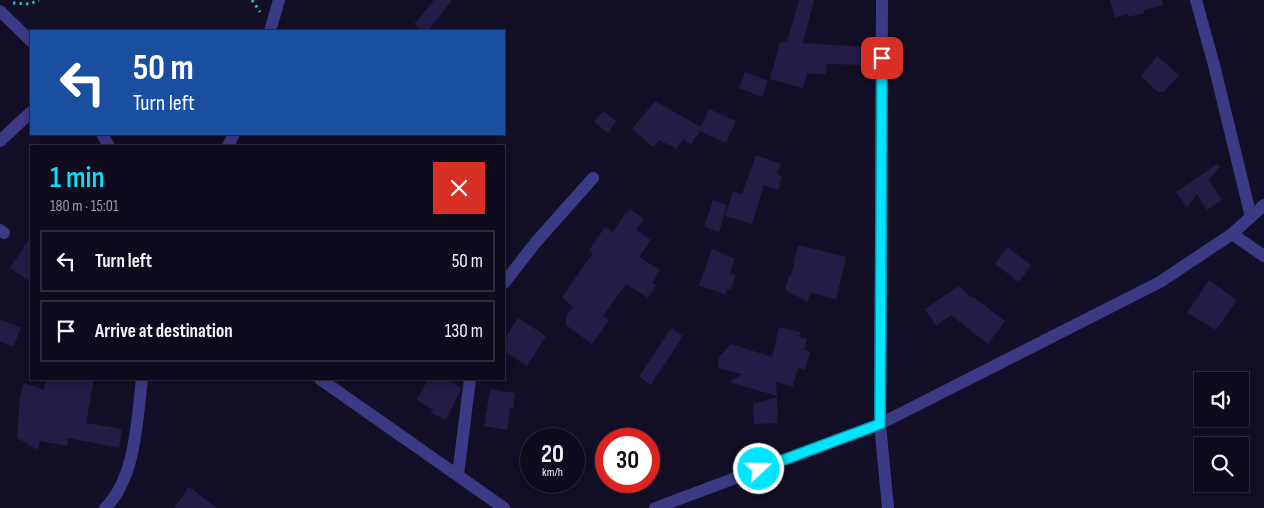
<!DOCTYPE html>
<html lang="en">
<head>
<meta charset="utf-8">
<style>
	:root { --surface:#0e0b1c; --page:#1c1929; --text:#f1f3f6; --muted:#9b9ba3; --line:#2e2b3b; --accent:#00e5ff }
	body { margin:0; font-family:"Sofia Sans Condensed",sans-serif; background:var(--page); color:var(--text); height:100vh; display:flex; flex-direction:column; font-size:19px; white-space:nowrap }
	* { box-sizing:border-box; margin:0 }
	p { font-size:16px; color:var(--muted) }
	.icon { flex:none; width:28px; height:28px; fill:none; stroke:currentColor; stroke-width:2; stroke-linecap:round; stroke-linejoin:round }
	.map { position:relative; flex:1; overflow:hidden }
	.sheet { position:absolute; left:30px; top:145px; width:475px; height:235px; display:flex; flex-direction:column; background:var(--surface); border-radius:0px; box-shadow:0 2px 12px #0003,0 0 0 1px var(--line) }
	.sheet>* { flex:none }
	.guide { position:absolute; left:30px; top:30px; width:475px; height:105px; border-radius:0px; box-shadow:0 2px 12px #0003,0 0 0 1px var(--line); background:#1a4fa0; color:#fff; overflow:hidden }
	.fabs { position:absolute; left:1194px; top:372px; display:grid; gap:10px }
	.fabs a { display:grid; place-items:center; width:55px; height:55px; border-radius:0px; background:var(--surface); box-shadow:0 2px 12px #0003,0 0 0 1px var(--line); font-size:25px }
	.speed { position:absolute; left:520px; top:428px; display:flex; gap:10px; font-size:25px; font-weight:700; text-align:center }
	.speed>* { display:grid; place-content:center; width:65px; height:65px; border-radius:50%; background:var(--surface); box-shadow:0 2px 12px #0003,0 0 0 1px var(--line); line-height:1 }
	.speed small { font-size:12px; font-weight:400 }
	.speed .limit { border:8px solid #d22; background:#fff; color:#111 }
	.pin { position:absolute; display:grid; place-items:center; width:42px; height:42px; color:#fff; margin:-21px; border-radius:10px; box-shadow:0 2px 8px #0006 }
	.me { position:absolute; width:55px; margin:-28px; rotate:69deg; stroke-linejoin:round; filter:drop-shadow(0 0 4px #0008) }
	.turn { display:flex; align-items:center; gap:18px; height:105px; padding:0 20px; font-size:22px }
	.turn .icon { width:65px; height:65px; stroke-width:2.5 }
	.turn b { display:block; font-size:35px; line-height:42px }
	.round { display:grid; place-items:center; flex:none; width:52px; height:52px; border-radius:0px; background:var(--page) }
	.head { display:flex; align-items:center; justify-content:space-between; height:85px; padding:0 20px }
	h1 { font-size:30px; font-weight:600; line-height:38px; color:var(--accent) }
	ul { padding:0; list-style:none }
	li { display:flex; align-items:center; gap:15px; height:62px; margin:0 10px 8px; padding:0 10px; border:2px solid var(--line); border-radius:0px }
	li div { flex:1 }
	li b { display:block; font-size:19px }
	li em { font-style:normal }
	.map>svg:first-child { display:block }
	.building { fill:#241b47 }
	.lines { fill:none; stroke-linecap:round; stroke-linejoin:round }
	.path { stroke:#2fb8b0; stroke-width:3; stroke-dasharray:2.5 4; stroke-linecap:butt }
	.street { stroke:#3d3a85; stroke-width:12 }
	.route-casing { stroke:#0095a6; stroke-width:12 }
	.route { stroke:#00e5ff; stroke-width:9 }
</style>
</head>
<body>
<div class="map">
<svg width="1264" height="508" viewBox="0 0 1264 508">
	<rect width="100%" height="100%" fill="#130f26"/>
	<path class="building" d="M434,0H452L428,31H423L414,24Z
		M799,0H814L803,43L867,47V65L827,64L826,75L807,73L803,88L770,79L780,42H787Z
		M1110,0H1162L1163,5L1144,10V13L1128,17V14L1115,18Z
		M1157,56L1179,75L1164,92H1158L1141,76Z
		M745,72L768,81L762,97L739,88Z
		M655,101L701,127L709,109L736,121L726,143L700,131L691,144L683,139L677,149L659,140L653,147L632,129Z
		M603,111L616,121L608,133L594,122Z
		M756,155L781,164L777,174L782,176L778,190L764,185L752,224L725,216L733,192L742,194Z
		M1217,164L1220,167L1209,180L1222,200L1207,210L1197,194L1187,207L1176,192Z
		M713,200L727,205L719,232L704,227Z
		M630,209L644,219L636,230L651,240L639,257L660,270L652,283L656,285L648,298L626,284L603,316L609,320L592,344L566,325V316L573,307L562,297L593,253L589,250L605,227L613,232L626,212L628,213Z
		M31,236V282L10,268Z
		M798,245L846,257L836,300L810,292L808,302L785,290L789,276H791Z
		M1007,247L1031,265L1019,282L995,264Z
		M712,249L735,259L730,273L736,275L730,290L727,289L725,294L699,286Z
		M1209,280L1237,300L1216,330L1187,313Z
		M959,286L972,298L973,297L1005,321L988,344L951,315L936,326L925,309Z
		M518,318L546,336L527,366L504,351V340Z
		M0,319L21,328L13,347L0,341Z
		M779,327L800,332L799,337L807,339L804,350L810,352L805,370L798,368L793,387L776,382L777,396L730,382L742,374L718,368L719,357L731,344L772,357Z
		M671,328L683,336L651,385L639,377Z
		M46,379H94L86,423L122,429L119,448L68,438L67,446L40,441L38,450L17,438L20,396L24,383L44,390Z
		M428,379H445L461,387L460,391L446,420L431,413L433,410L417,400Z
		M490,389L515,393L513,408H510L507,430L484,426Z
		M777,397L778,423L754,424L753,404Z
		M189,487L217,508H174Z"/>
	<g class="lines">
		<path class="path" d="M252,0L260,12
			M13,3L30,4L39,0"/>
		<path class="street" d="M882,0L880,424L888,508
			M1196,0L1214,65L1251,217
			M0,11L31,41
			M270,31L279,0
			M102,134L109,146
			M0,141L31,112
			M228,146L234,134
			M0,230L4,233
			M1232,234L1264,256
			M504,283L536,242L593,178
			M320,379L504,508
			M458,475L470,379
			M105,508C136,478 137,419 142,379
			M655,508L880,424L1160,282L1232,234L1264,205"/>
	</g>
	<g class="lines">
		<defs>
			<path id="route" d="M759,469L880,424L882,58"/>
		</defs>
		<use href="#route" class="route-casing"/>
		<use href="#route" class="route"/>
	</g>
</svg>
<div class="fabs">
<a><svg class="icon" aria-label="sound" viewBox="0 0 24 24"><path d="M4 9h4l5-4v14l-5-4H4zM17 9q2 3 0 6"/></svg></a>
<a><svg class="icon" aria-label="search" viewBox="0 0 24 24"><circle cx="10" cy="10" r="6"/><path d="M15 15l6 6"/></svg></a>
</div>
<div class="speed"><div>20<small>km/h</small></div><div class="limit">30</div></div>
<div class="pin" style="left:882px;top:58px;background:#d93025"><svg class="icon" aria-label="arrive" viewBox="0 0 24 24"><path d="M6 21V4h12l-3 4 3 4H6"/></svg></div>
<svg class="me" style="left:759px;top:469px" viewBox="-20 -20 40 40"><circle r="17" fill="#00e5ff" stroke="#fff" stroke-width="3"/><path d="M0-11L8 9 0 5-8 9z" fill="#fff"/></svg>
<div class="guide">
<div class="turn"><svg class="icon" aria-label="left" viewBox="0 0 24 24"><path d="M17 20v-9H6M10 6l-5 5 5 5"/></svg><div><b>50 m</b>Turn left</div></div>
</div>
<section class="sheet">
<div class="head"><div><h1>1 min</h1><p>180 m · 15:01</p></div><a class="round" style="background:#d93025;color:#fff"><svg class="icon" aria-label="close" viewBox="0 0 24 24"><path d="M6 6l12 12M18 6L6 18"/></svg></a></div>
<ul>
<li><svg class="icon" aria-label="left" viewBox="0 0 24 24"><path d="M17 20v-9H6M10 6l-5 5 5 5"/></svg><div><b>Turn left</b></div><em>50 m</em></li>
<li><svg class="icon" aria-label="arrive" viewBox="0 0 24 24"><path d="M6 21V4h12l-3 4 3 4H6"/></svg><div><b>Arrive at destination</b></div><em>130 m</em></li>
</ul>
</section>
</div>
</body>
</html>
